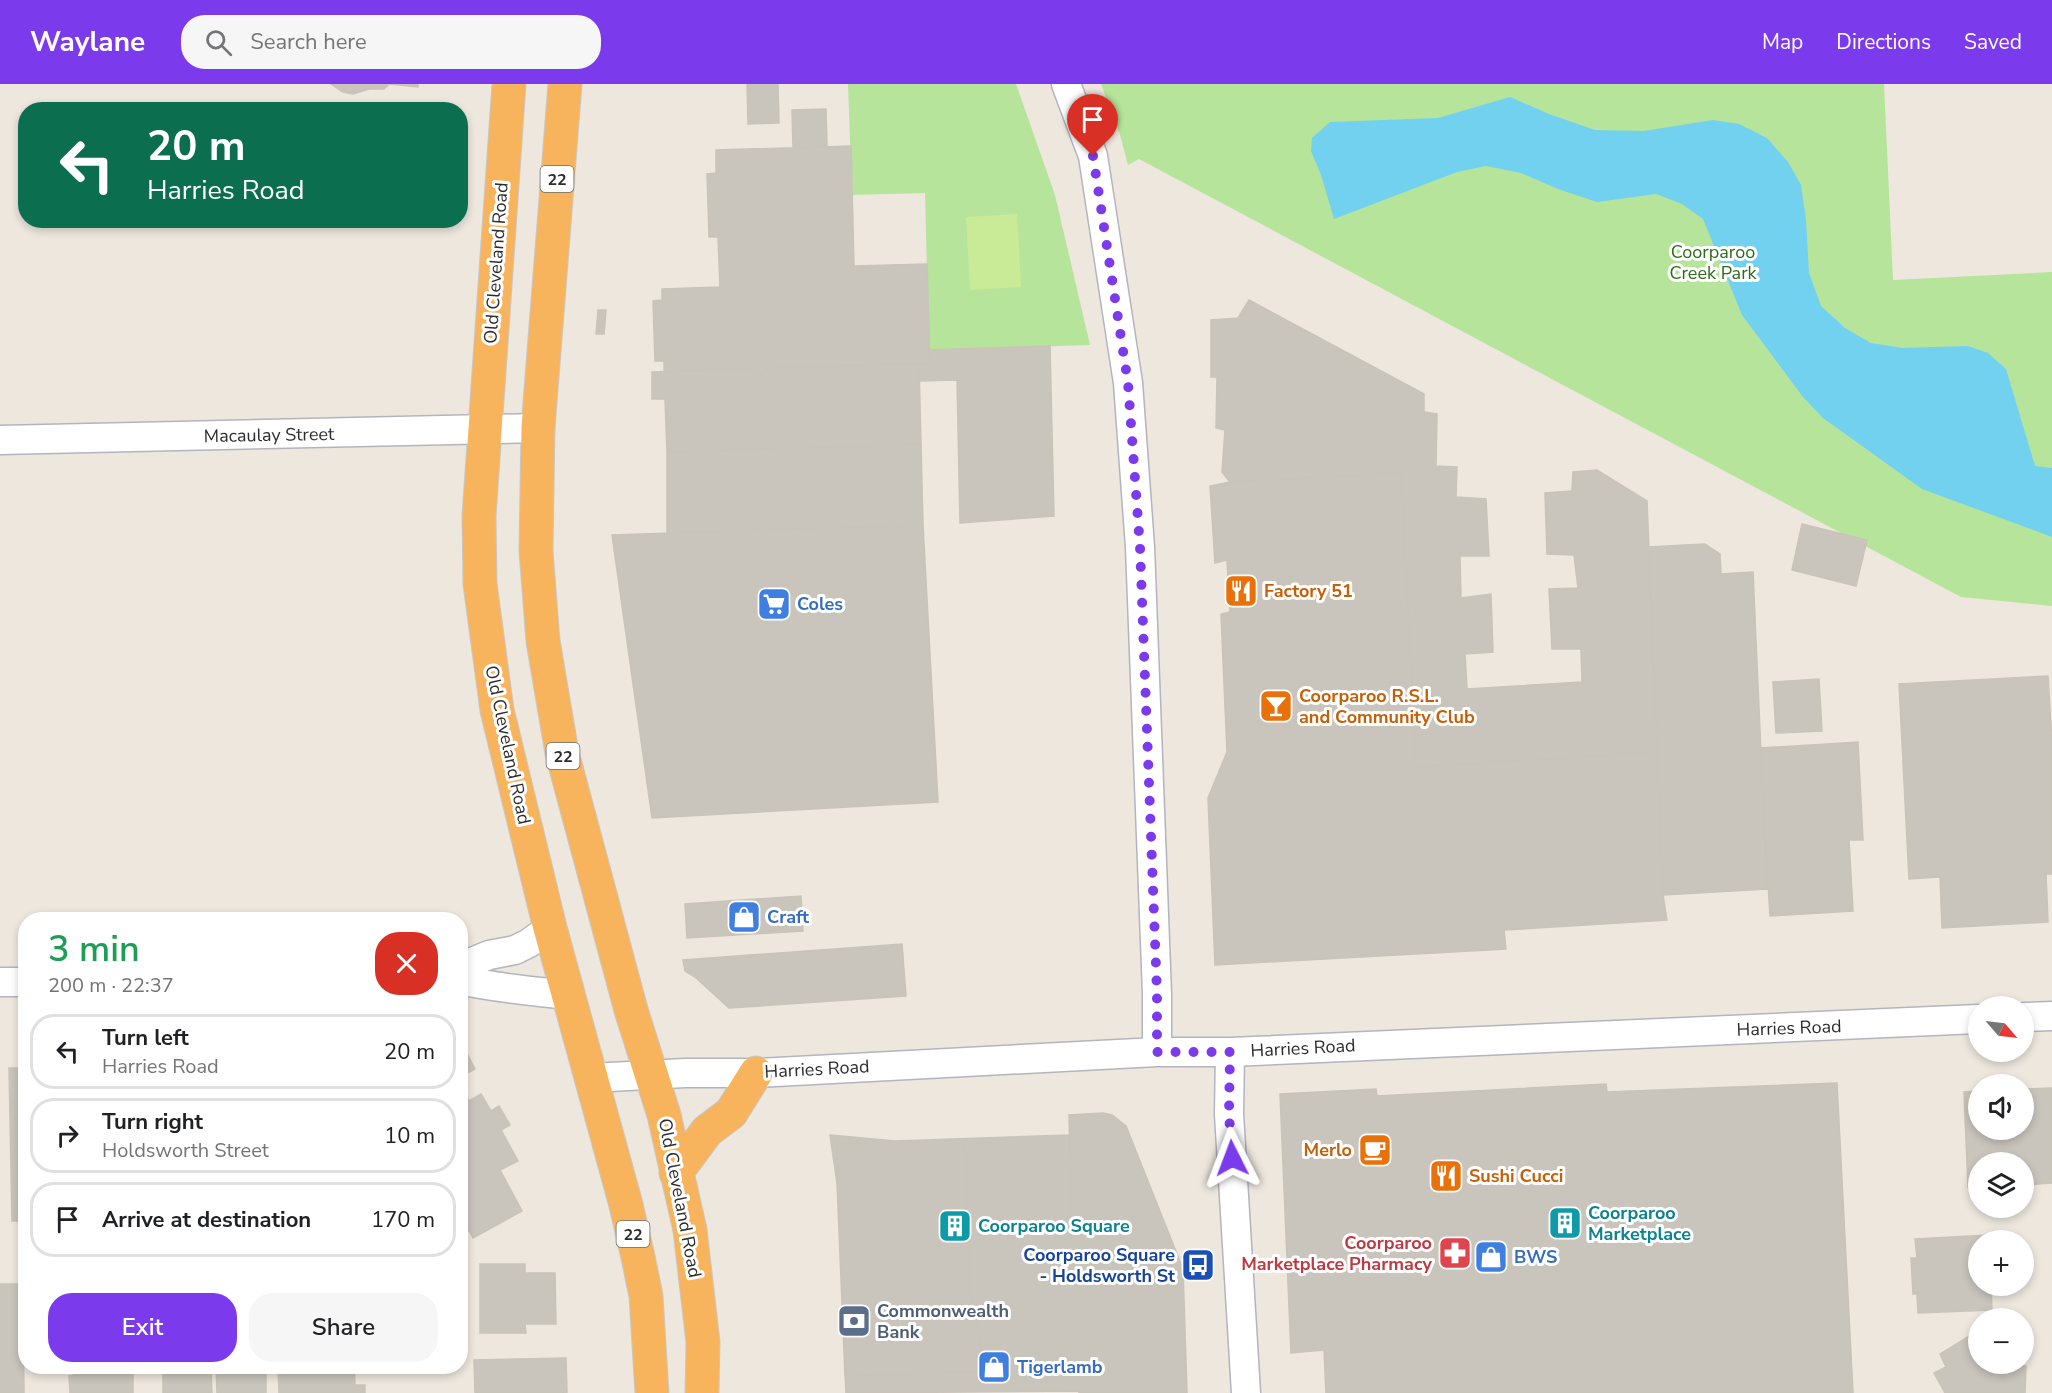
<!DOCTYPE html>
<html lang="en">
<head>
<meta charset="utf-8">
<style>
	:root { --surface:#fff; --page:#f6f6f6; --text:#202124; --muted:#757577; --line:#e0e0e0; --accent:#7c3aed }
	body { margin:0; font-family:"Nunito Sans",sans-serif; background:var(--page); color:var(--text); height:100vh; display:flex; flex-direction:column; font-size:22px; white-space:nowrap }
	* { box-sizing:border-box; margin:0 }
	p { font-size:20px; color:var(--muted) }
	.icon { flex:none; width:33px; height:33px; fill:none; stroke:currentColor; stroke-width:2; stroke-linecap:round; stroke-linejoin:round }
	.map { position:relative; flex:1; overflow:hidden }
	.sheet { position:absolute; left:18px; top:828px; width:450px; height:462px; display:flex; flex-direction:column; background:var(--surface); border-radius:24px; box-shadow:0 3px 9px #0003 }
	.sheet>* { flex:none }
	.top-card { position:absolute; left:18px; top:18px; width:450px; height:126px; border-radius:24px; box-shadow:0 3px 9px #0003; background:#0b6e4f; color:#fff; overflow:hidden }
	.needle { width:39px; rotate:118deg }
	.fabs { position:absolute; left:1968px; top:912px; display:grid; gap:12px }
	.fabs a { display:grid; place-items:center; width:66px; height:66px; border-radius:50%; background:var(--surface); box-shadow:0 3px 9px #0003; font-size:30px }
	.pin { position:absolute; display:grid; place-items:center; width:51px; height:51px; color:#fff; margin:-62px -26px; border-radius:50% 50% 50% 0; rotate:-45deg; box-shadow:0 0 6px #0007 }
	.pin .icon { rotate:45deg }
	.me { position:absolute; width:66px; margin:-33px; rotate:357deg; stroke-linejoin:round; filter:drop-shadow(0 0 4px #0008) }
	.turn { display:flex; align-items:center; gap:21px; height:126px; padding:0 30px; font-size:27px }
	.turn .icon { width:78px; height:78px; stroke-width:2.5 }
	.turn b { display:block; font-size:42px; line-height:51px }
	.round { display:grid; place-items:center; flex:none; width:63px; height:63px; border-radius:24px; background:var(--page) }
	.headline { display:flex; align-items:center; justify-content:space-between; height:102px; padding:0 30px }
	h1 { font-size:36px; font-weight:600; line-height:45px; color:#1e9e55 }
	.primary-button { display:flex; gap:12px; margin-top:auto; padding:12px 30px }
	.primary-button a { flex:1; height:69px; border-radius:24px; background:var(--accent); color:#fff; font-size:24px; font-weight:600; line-height:69px; text-align:center }
	.primary-button a+a { background:var(--page); color:var(--text) }
	ul { padding:0; list-style:none }
	li { display:flex; align-items:center; gap:18px; height:75px; margin:0 12px 9px; padding:0 18px; border:3px solid var(--line); border-radius:24px }
	li div { flex:1 }
	li b { display:block; font-size:22px }
	li em { font-style:normal }
	header { display:flex; align-items:center; gap:36px; box-sizing:border-box; height:84px; padding:0 30px; background:var(--accent); color:#fff }
	header strong { font-size:28px }
	nav { display:flex; gap:33px; margin-inline-start:auto; font-size:21px }
	.search { width:420px; height:54px; background:var(--page); display:flex; align-items:center; gap:15px; box-sizing:border-box; padding:0 21px; border-radius:24px; color:var(--muted); font-size:22px }
	.map>svg:first-child { display:block }
	.green { fill:#b6e49b }
	.pitch { fill:#c9eb97 }
	.water { fill:#72d1ef }
	.building { fill:#c9c5bd; stroke:#c9c3b8; stroke-width:1.5 }
	.lines { fill:none; stroke-linecap:round; stroke-linejoin:round }
	.minor-casing { stroke:#b2b5bf; stroke-width:31 }
	.trunk-casing { stroke:#c8c8c8; stroke-width:35 }
	.minor { stroke:#fff; stroke-width:28 }
	.trunk { stroke:#f8b45c; stroke-width:33 }
	.route { stroke:#7c3aed; stroke-width:10; stroke-dasharray:0 18 }
	.labels { text-anchor:middle; stroke-width:6; stroke-linejoin:round; paint-order:stroke }
	.shield { fill:#fff; stroke:#6b6b6b; stroke-width:1.5 }
	.shield-label { font-size:16px; font-weight:bold; fill:#2c2c2c }
	.park-label { font-size:18px; fill:#2d6a1b; stroke:#fff }
	.street-label { font-size:18px; fill:#2c2c2c; stroke:#fff }
	.food-label { font-size:18px; font-weight:bold; fill:#c56008; stroke:#fff; text-anchor:start }
	.shop-label { font-size:18px; font-weight:bold; fill:#366cbe; stroke:#fff; text-anchor:start }
	.culture-label { font-size:18px; font-weight:bold; fill:#0d838f; stroke:#fff; text-anchor:start }
	.health-label { font-size:18px; font-weight:bold; fill:#be3a42; stroke:#fff; text-anchor:end }
	.transit-label { font-size:18px; font-weight:bold; fill:#164399; stroke:#fff; text-anchor:end }
	.service-label { font-size:18px; font-weight:bold; fill:#4e5e75; stroke:#fff; text-anchor:start }
</style>
</head>
<body>
<header>
<strong>Waylane</strong>
<div class="search"><svg class="icon" aria-label="search" viewBox="0 0 24 24"><circle cx="10" cy="10" r="6"/><path d="M15 15l6 6"/></svg>Search here</div>
<nav><a>Map</a><a>Directions</a><a>Saved</a></nav>
</header>
<div class="map">
<svg width="2052" height="1309" viewBox="0 0 2052 1309">
	<rect width="100%" height="100%" fill="#ede7de"/>
	<path class="green" d="M848,0H1016L1055,111L1090,261L929,266L925,109L852,111Z
		M1101,0H1884L1893,196L2052,188V522L1961,513L1139,75L1128,81L1120,51Z"/>
	<path class="pitch" d="M1017,130L1021,203L970,206L966,133Z"/>
	<path class="water" d="M1510,13L1549,30L1595,46L1644,47L1713,36L1739,40L1767,54L1788,78L1801,101L1806,136L1809,189L1821,222L1845,244L1871,259L1903,264L1968,262L1988,269L2006,285L2035,382L2052,384V453L1922,405L1823,334L1803,313L1742,231L1703,135L1682,120L1656,110L1597,118L1558,105L1521,89L1486,82L1457,88L1334,135L1321,91L1311,67L1312,54L1330,38L1438,34Z"/>
	<path class="building" d="M331,0H418V3L389,0L384,5H369L353,10L343,8Z
		M747,0H778L779,39L748,40Z
		M826,25L827,62L793,63L792,26Z
		M851,62L854,182L927,180L930,279L664,287V277H655L653,217L662,216V205L720,203L718,153H709L707,90L716,89V66Z
		M1249,216L1424,310V328L1437,330L1436,382L1457,383L1456,413L1486,415L1489,472H1460L1461,514L1491,510L1493,568L1465,570L1467,605L1582,598L1581,565H1552L1549,505L1578,504L1574,471L1547,470L1545,409L1572,407L1573,388L1597,386L1647,417L1657,668L1416,683L1401,389L1230,398L1222,388L1225,346L1216,344L1217,293H1211V236L1238,234Z
		M598,226H606L604,250H596Z
		M1050,262L1054,432L960,439L957,296L919,297V280L930,279L929,266Z
		M919,280L921,360L667,368L665,315H652V288Z
		M921,360L923,441L667,449V368Z
		M1401,389L1416,683L1657,668L1663,811L1667,836L1504,846L1506,865L1215,881L1208,714L1227,668L1221,530L1230,528L1227,476L1215,479L1210,402L1230,398Z
		M1802,440L1867,456L1856,502L1792,486Z
		M923,441L938,718L652,734L612,451Z
		M1705,460L1720,470L1721,490L1753,488L1767,805L1663,811L1648,463Z
		M2048,592L2052,659V790H2046L2048,838L1942,844L1940,793L1909,795L1899,600Z
		M1819,595L1822,647L1776,649L1773,598Z
		M1858,658L1863,756H1849L1853,827L1770,832L1760,664Z
		M801,812L803,847L687,854L685,820Z
		M902,860L906,912L729,924L695,893L685,887L683,876Z
		M461,958L475,985L460,993V959Z
		M9,984H26V1137H12Z
		M1837,999L1853,1309H1326L1324,1266L1291,1269L1280,1010L1376,1005L1377,1012L1606,1000L1607,1008Z
		M460,1002L469,1017L481,1010L491,1027L499,1022L510,1041L501,1046L518,1077L500,1086L522,1127L473,1154L467,1143L460,1146Z
		M2052,1004V1099L2024,1101V1078H1978V1103H1968L1964,1008L1978,1007V1046H2024V1005Z
		M1103,1029L1112,1031L1126,1042L1183,1185L1073,1189L1069,1031Z
		M830,1051L895,1057L965,1055L970,1209L987,1287L845,1292L837,1099Z
		M1069,1051L1073,1189L1183,1185L1187,1309H1079V1307L846,1309L837,1099L838,1059Z
		M1989,1151V1156H1978V1202H1991L1992,1226L1918,1229L1917,1210H1913L1911,1174H1917L1915,1155Z
		M480,1180H525V1189H555L556,1240H525L526,1249H480Z
		M0,1200H23L24,1309H0Z
		M1971,1251L1978,1261V1280L2026,1282L2025,1309H1945L1934,1289L1946,1283L1940,1270Z
		M566,1274L567,1309H475L474,1276Z
		M75,1282H133V1309H70L69,1292L75,1291Z
		M163,1282H211L212,1309H163Z
		M216,1282H266V1309H217Z
		M278,1282H354L355,1301H365V1309H279Z"/>
	<g class="lines">
		<defs>
			<path id="minor" d="M1066,0L1093,72L1128,299L1140,463L1157,910V968
				M0,356L538,344
				M460,883L489,871L515,866L529,859L550,844
				M460,896C496,904 532,907 569,911
				M0,898H26
				M2024,933L2052,932
				M1230,968L1229,1030L1246,1309
				M591,994L685,989H756L1157,968H1230L1978,935"/>
			<path id="trunk" d="M509,0L479,432L480,500L497,626L550,844L626,1121L638,1173L646,1212L652,1309
				M565,0L538,344L536,467L543,557L562,669L631,926L664,1031L690,1146L703,1258L702,1309
				M676,1089L707,1047L731,1029L756,989"/>
		</defs>
		<use href="#minor" class="minor-casing"/>
		<use href="#trunk" class="trunk-casing"/>
		<use href="#minor" class="minor"/>
		<use href="#trunk" class="trunk"/>
	</g>
	<g class="lines">
		<path class="route" d="M1093,72L1128,299L1140,463L1157,909V968H1230L1229,1030L1232,1074"/>
	</g>
	<defs>
		<symbol id="restaurant-square" viewBox="-11 -11 22 22"><rect x="-9" y="-9" width="18" height="18" rx="4" fill="#e8710a" stroke="#fff"/><path d="M-5-6h1v4h1v-4h1v4h1v-4h1v5L-1.5 .5V6h-2V.5L-5-1ZM5-6V6H3V1.5H1.5Q1.5-4 5-6Z" fill="#fff"/></symbol>
		<symbol id="supermarket-square" viewBox="-11 -11 22 22"><rect x="-9" y="-9" width="18" height="18" rx="4" fill="#3f7fe0" stroke="#fff"/><path d="M-6-5.5h2.5l.6 2H6L4.5 2H-2.5L-4.4-4H-6ZM-1.5 3.2a1.3 1.3 0 1 0 .1 0ZM3 3.2a1.3 1.3 0 1 0 .1 0Z" fill="#fff"/></symbol>
		<symbol id="bar-square" viewBox="-11 -11 22 22"><rect x="-9" y="-9" width="18" height="18" rx="4" fill="#e8710a" stroke="#fff"/><path d="M-6-5H6L.8 .8V4.5H3.5V6h-7V4.5H-.8V.8Z" fill="#fff"/></symbol>
		<symbol id="shop-square" viewBox="-11 -11 22 22"><rect x="-9" y="-9" width="18" height="18" rx="4" fill="#3f7fe0" stroke="#fff"/><path d="M-5-2.5h2.3a2.7 3.5 0 0 1 5.4 0H5L5.5 6h-11ZM-1.5-2.5h3a1.5 2.3 0 0 0-3 0Z" fill="#fff"/></symbol>
		<symbol id="cafe-square" viewBox="-11 -11 22 22"><rect x="-9" y="-9" width="18" height="18" rx="4" fill="#e8710a" stroke="#fff"/><path d="M-5.5-4.5H6V0H3Q3 3.5 0 3.5H-2.5Q-5.5 3.5-5.5 0ZM3-3.2v2h1.7v-2ZM-6 4.5H4V6H-6Z" fill="#fff"/></symbol>
		<symbol id="building-square" viewBox="-11 -11 22 22"><rect x="-9" y="-9" width="18" height="18" rx="4" fill="#0f9aa8" stroke="#fff"/><path d="M-4-6H4V6H1V3H-1V6H-4ZM-2.5-4.3h1.7v1.8h-1.7ZM.8-4.3h1.7v1.8H.8ZM-2.5-1h1.7V.8h-1.7ZM.8-1h1.7V.8H.8Z" fill="#fff"/></symbol>
		<symbol id="pharmacy-square" viewBox="-11 -11 22 22"><rect x="-9" y="-9" width="18" height="18" rx="4" fill="#e0444e" stroke="#fff"/><path d="M-2-6h4v4h4v4h-4v4h-4v-4h-4v-4h4Z" fill="#fff"/></symbol>
		<symbol id="bus-square" viewBox="-11 -11 22 22"><rect x="-9" y="-9" width="18" height="18" rx="4" fill="#1a4fb4" stroke="#fff"/><path d="M-5-6H5V4H4V6H2V4H-2V6H-4V4H-5ZM-3.5-4V0h7V-4ZM-3.5 1.2v1.5H-2V1.2ZM2 1.2v1.5H3.5V1.2Z" fill="#fff"/></symbol>
		<symbol id="bank-square" viewBox="-11 -11 22 22"><rect x="-9" y="-9" width="18" height="18" rx="4" fill="#5c6f8a" stroke="#fff"/><path d="M-6-4H6V4H-6ZM0-2.3a2.3 2.3 0 1 0 0 4.6a2.3 2.3 0 1 0 0-4.6Z" fill="#fff"/></symbol>
	</defs>
	<g fill-rule="evenodd">
		<use href="#restaurant-square" x="1222" y="488" width="38" height="38"/>
		<use href="#supermarket-square" x="755" y="501" width="38" height="38"/>
		<use href="#bar-square" x="1257" y="603" width="38" height="38"/>
		<use href="#shop-square" x="725" y="814" width="38" height="38"/>
		<use href="#cafe-square" x="1356" y="1047" width="38" height="38"/>
		<use href="#restaurant-square" x="1427" y="1073" width="38" height="38"/>
		<use href="#building-square" x="1546" y="1120" width="38" height="38"/>
		<use href="#building-square" x="936" y="1123" width="38" height="38"/>
		<use href="#pharmacy-square" x="1436" y="1150" width="38" height="38"/>
		<use href="#shop-square" x="1472" y="1154" width="38" height="38"/>
		<use href="#bus-square" x="1179" y="1162" width="38" height="38"/>
		<use href="#bank-square" x="835" y="1218" width="38" height="38"/>
		<use href="#shop-square" x="975" y="1264" width="38" height="38"/>
	</g>
	<g class="labels">
		<g class="shield">
			<rect x="540.5" y="82" width="33" height="26" rx="4.5"/>
			<rect x="546.5" y="659" width="33" height="26" rx="4.5"/>
			<rect x="616.5" y="1137" width="33" height="26" rx="4.5"/>
		</g>
		<g class="shield-label">
			<text x="557" y="101">22</text>
			<text x="563" y="678">22</text>
			<text x="633" y="1156">22</text>
		</g>
		<g class="park-label">
			<text x="1713" y="174">Coorparoo<tspan x="1713" dy="21">Creek Park</tspan></text>
		</g>
		<g class="street-label">
			<text transform="translate(496 179) rotate(-86)" y="6">Old Cleveland Road</text>
			<text transform="translate(269 351) rotate(-1)" y="6">Macaulay Street</text>
			<text transform="translate(508 661) rotate(78)" y="6">Old Cleveland Road</text>
			<text transform="translate(1789 944) rotate(-2)" y="6">Harries Road</text>
			<text transform="translate(1303 964) rotate(-3)" y="6">Harries Road</text>
			<text transform="translate(817 985) rotate(-3)" y="6">Harries Road</text>
			<text transform="translate(680 1114) rotate(79)" y="6">Old Cleveland Road</text>
		</g>
		<g class="food-label">
			<text x="1264" y="513">Factory 51</text>
			<text x="1299" y="618">Coorparoo R.S.L.<tspan x="1299" dy="21">and Community Club</tspan></text>
			<text x="1352" y="1072" text-anchor="end">Merlo</text>
			<text x="1469" y="1098">Sushi Cucci</text>
		</g>
		<g class="shop-label">
			<text x="797" y="526">Coles</text>
			<text x="767" y="839">Craft</text>
			<text x="1514" y="1179">BWS</text>
			<text x="1017" y="1289">Tigerlamb</text>
		</g>
		<g class="culture-label">
			<text x="1588" y="1135">Coorparoo<tspan x="1588" dy="21">Marketplace</tspan></text>
			<text x="978" y="1148">Coorparoo Square</text>
		</g>
		<g class="health-label">
			<text x="1432" y="1165">Coorparoo<tspan x="1432" dy="21">Marketplace Pharmacy</tspan></text>
		</g>
		<g class="transit-label">
			<text x="1175" y="1177">Coorparoo Square<tspan x="1175" dy="21">- Holdsworth St</tspan></text>
		</g>
		<g class="service-label">
			<text x="877" y="1233">Commonwealth<tspan x="877" dy="21">Bank</tspan></text>
		</g>
	</g>
</svg>
<div class="fabs">
<a><svg class="needle" viewBox="-14 -14 28 28"><path d="M0-13l5 13h-10z" fill="#e53935"/><path d="M0 13l5-13h-10z" fill="#757577"/></svg></a>
<a><svg class="icon" aria-label="sound" viewBox="0 0 24 24"><path d="M4 9h4l5-4v14l-5-4H4zM17 9q2 3 0 6"/></svg></a>
<a><svg class="icon" aria-label="layers" viewBox="0 0 24 24"><path d="M12 4l9 5-9 5-9-5zM3 14l9 5 9-5"/></svg></a>
<a>+</a>
<a>−</a>
</div>
<div class="pin" style="left:1093px;top:72px;background:#d93025"><svg class="icon" aria-label="arrive" viewBox="0 0 24 24"><path d="M6 21V4h12l-3 4 3 4H6"/></svg></div>
<svg class="me" style="left:1232px;top:1074px" viewBox="-20 -20 40 40"><path d="M0-17L14 15 0 8-14 15z" fill="#7c3aed" stroke="#fff" stroke-width="4"/></svg>
<div class="top-card">
<div class="turn"><svg class="icon" aria-label="left" viewBox="0 0 24 24"><path d="M17 20v-9H6M10 6l-5 5 5 5"/></svg><div><b>20 m</b>Harries Road</div></div>
</div>
<section class="sheet">
<div class="headline"><div><h1>3 min</h1><p>200 m · 22:37</p></div><a class="round" style="background:#d93025;color:#fff"><svg class="icon" aria-label="close" viewBox="0 0 24 24"><path d="M6 6l12 12M18 6L6 18"/></svg></a></div>
<ul>
<li><svg class="icon" aria-label="left" viewBox="0 0 24 24"><path d="M17 20v-9H6M10 6l-5 5 5 5"/></svg><div><b>Turn left</b><p>Harries Road</p></div><em>20 m</em></li>
<li><svg class="icon" aria-label="right" viewBox="0 0 24 24"><path d="M7 20v-9h11M14 6l5 5-5 5"/></svg><div><b>Turn right</b><p>Holdsworth Street</p></div><em>10 m</em></li>
<li><svg class="icon" aria-label="arrive" viewBox="0 0 24 24"><path d="M6 21V4h12l-3 4 3 4H6"/></svg><div><b>Arrive at destination</b></div><em>170 m</em></li>
</ul>
<div class="primary-button"><a>Exit</a><a>Share</a></div>
</section>
</div>
</body>
</html>
